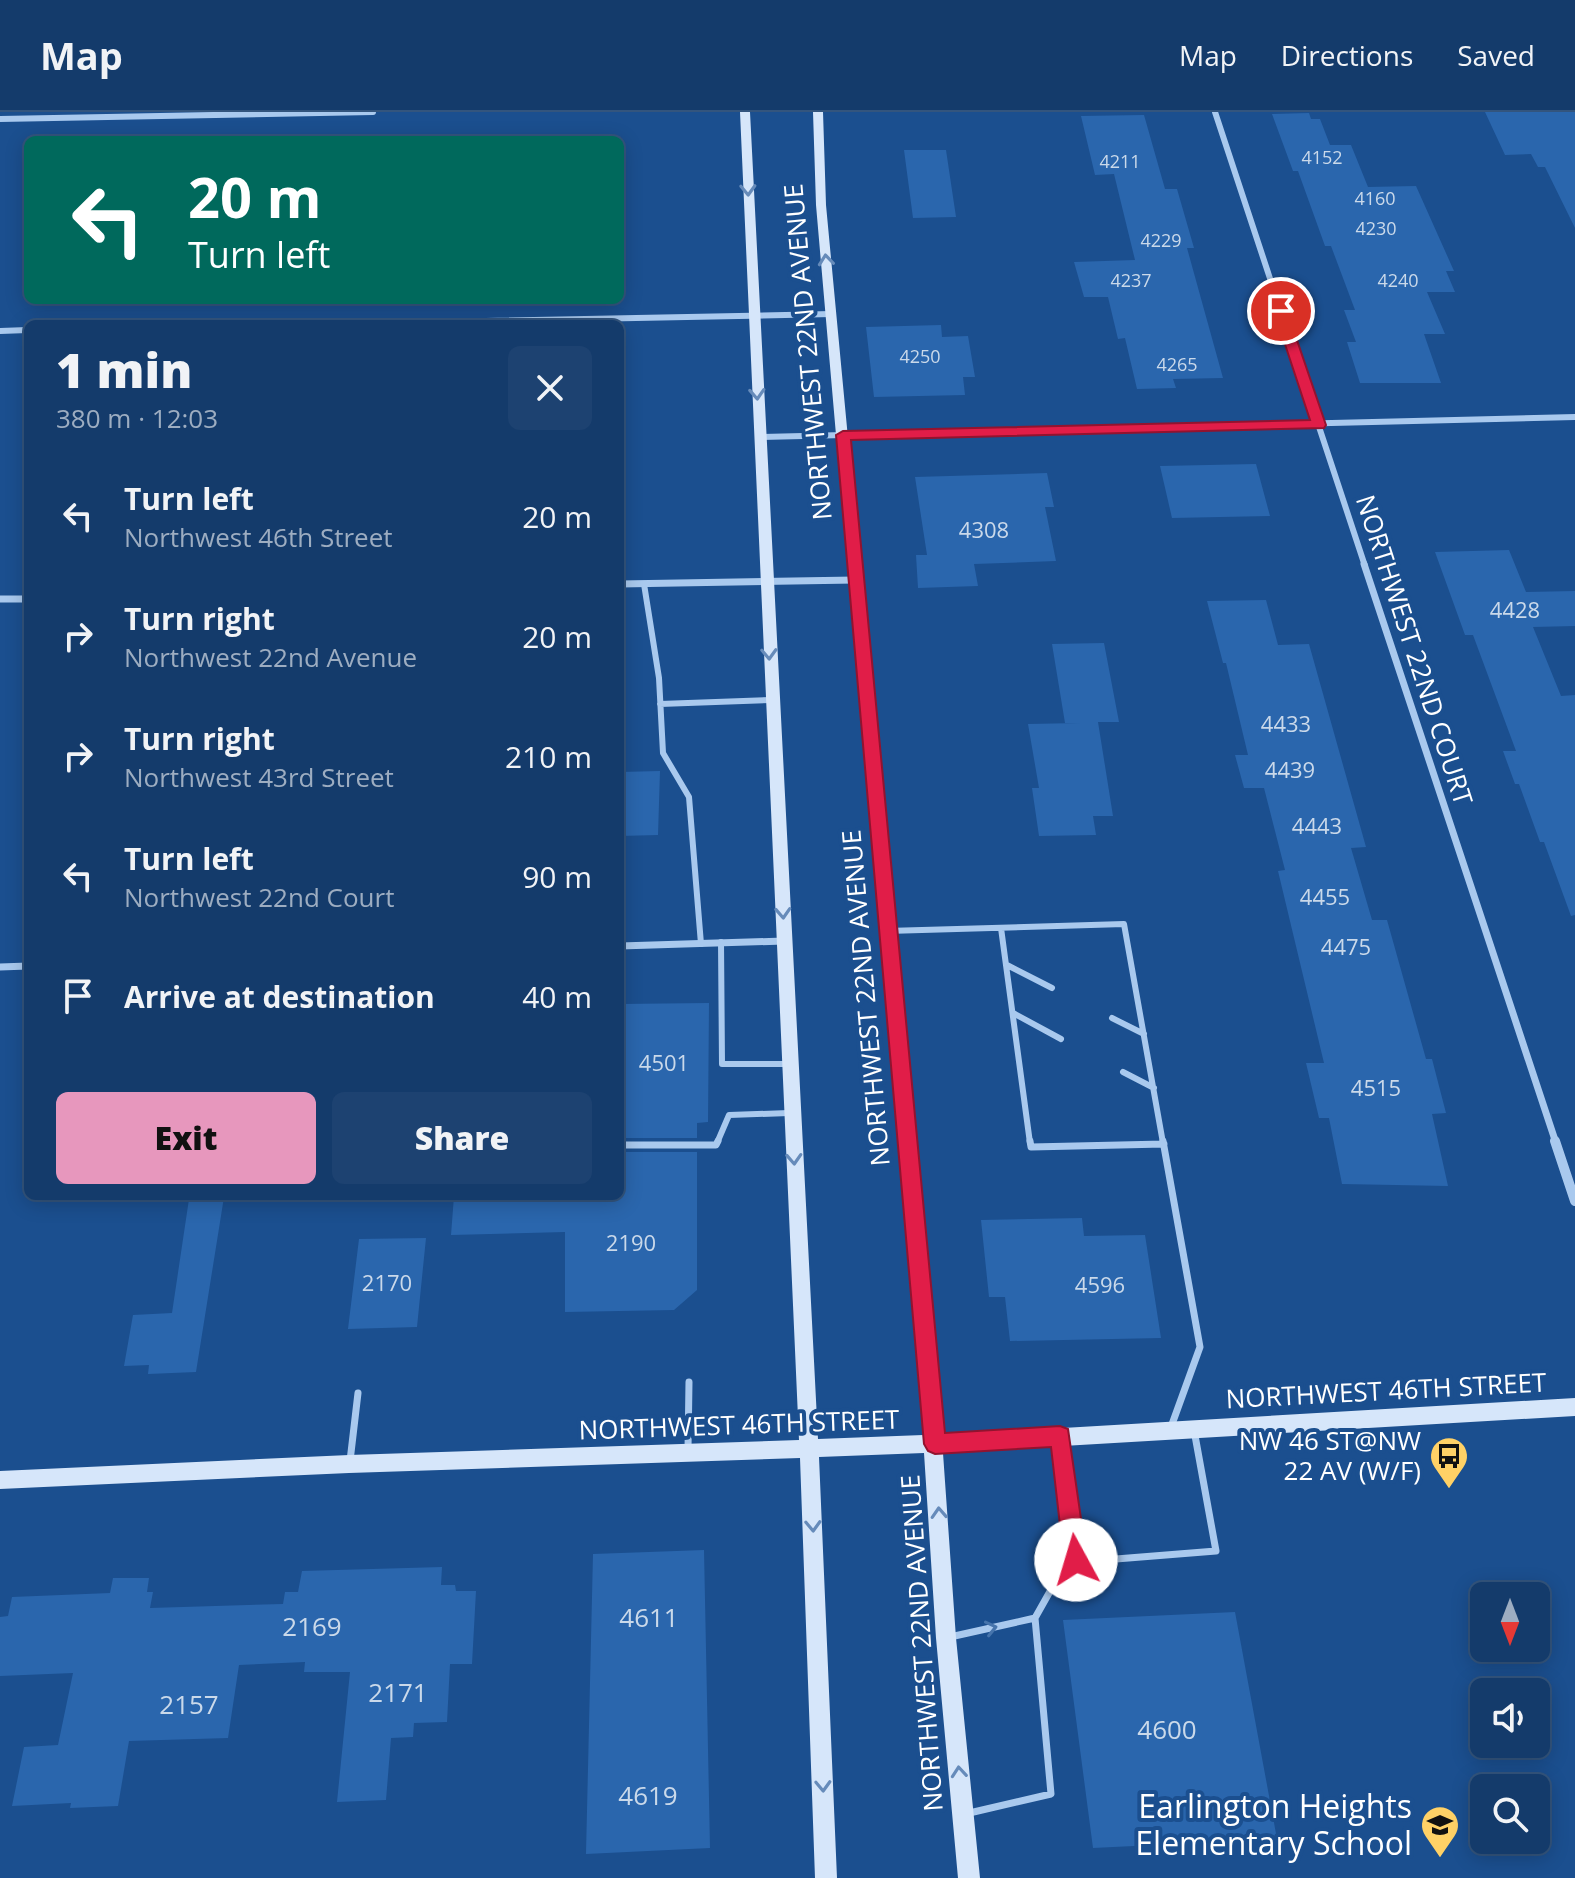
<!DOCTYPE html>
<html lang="en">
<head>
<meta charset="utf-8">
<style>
	:root { --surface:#143b6b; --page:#1d4271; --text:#f1f3f6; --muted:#9dadc1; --line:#33557e; --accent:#e797bd }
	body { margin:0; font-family:"Open Sans",sans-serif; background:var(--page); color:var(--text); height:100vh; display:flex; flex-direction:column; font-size:30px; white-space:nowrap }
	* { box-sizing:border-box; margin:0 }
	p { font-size:26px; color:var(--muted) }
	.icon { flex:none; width:44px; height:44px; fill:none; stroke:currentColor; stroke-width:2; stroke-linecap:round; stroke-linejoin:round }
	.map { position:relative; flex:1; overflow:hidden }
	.details { position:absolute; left:24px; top:208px; width:600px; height:880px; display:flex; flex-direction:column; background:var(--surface); border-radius:12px; box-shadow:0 4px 20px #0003,0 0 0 2px var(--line) }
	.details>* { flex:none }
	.hud { position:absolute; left:24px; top:24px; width:600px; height:168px; border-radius:12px; box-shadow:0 4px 20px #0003,0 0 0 2px var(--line); background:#00695c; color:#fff; overflow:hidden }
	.needle { width:52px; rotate:180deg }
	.controls { position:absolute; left:1470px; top:1470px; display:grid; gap:16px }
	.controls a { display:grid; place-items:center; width:80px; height:80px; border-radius:12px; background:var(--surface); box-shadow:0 4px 20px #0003,0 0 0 2px var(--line); font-size:40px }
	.pin { position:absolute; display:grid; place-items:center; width:68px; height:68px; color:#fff; margin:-34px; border:4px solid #fff; border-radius:50%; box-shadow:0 2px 8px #0007 }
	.me { position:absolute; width:88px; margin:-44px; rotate:354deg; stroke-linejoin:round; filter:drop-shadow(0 0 6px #0008) }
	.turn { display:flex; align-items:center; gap:28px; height:168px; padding:0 32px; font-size:36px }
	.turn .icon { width:104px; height:104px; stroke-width:2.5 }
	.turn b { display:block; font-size:56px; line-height:68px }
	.round { display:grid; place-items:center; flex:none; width:84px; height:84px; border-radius:12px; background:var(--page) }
	.summary { display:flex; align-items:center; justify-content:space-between; height:136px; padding:0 32px }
	h1 { font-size:48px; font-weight:800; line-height:60px }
	.button { display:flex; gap:16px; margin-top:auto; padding:16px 32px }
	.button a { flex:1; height:92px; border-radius:12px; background:var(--accent); color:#111; font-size:32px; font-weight:800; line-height:92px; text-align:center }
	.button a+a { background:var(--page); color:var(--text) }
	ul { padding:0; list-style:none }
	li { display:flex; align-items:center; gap:24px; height:120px; padding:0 32px }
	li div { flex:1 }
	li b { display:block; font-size:30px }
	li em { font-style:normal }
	header { display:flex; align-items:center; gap:48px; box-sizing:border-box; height:112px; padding:0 40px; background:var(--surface); border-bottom:2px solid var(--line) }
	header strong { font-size:38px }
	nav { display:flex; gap:44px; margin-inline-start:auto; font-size:28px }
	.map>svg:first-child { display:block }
	.building { fill:#2a66ad }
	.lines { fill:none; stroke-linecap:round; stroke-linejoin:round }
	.lane-far1 { stroke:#a9c9ee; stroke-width:6 }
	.lane { stroke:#a9c9ee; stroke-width:7 }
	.street-far2 { stroke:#a9c9ee; stroke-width:6 }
	.street-far1 { stroke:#a9c9ee; stroke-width:7 }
	.street { stroke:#a9c9ee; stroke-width:10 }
	.secondary { fill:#d6e6fa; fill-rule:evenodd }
	.oneway { stroke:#668bba }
	.oneway2 { stroke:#4674ac }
	.route { fill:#e11d48; stroke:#92132f; stroke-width:2 }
	.labels { text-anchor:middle; stroke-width:8; stroke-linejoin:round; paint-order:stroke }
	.far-number-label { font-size:18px; fill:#cad9ea }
	.number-label { font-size:22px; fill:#cad9ea }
	.street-label { font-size:26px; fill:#fff; stroke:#1b4f8f }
	.poi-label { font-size:26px; fill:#fff; stroke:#1b4f8f; text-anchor:end }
	.near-number-label { font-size:26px; fill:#cad9ea }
	.near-poi-label { font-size:32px; fill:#fff; stroke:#1b4f8f; text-anchor:end }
</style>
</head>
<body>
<header>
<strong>Map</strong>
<nav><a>Map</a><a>Directions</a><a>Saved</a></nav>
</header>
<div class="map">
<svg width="1575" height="1766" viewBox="0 0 1575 1766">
	<rect width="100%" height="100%" fill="#1b4f8f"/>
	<path class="building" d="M1485,0H1575V116L1545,55H1538L1531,42L1505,43Z
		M1309,1L1311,7H1320L1330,33H1351L1368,75L1416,74L1454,159H1446L1455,180H1427L1445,222H1424L1441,271H1360L1347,230H1356L1344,198H1355L1331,134H1325L1298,59H1293L1272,2Z
		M1144,3L1165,77H1177L1194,136H1187L1223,266L1173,267L1176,276L1137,277L1125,226L1118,227L1108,185H1084L1074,150L1135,148L1114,62L1095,63L1081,4Z
		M904,38H946L956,105L913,106Z
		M941,213L942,225L968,224L975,265H963L965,283L874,285L866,215Z
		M1256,352L1270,404L1172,406L1160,354Z
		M1047,361L1054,395H1045L1056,449L974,452L978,474L918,476L916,443H927L915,365Z
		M1509,438L1526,480L1575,479V514L1533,515L1561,584L1575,583V803L1571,804L1544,730H1540L1519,672H1515L1503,639H1516L1473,523H1465L1435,440Z
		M1266,488L1278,533L1309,532L1366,735L1351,736L1372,808H1387L1426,947H1432L1446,1001L1432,1002L1448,1074L1342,1072L1329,1006H1319L1306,951H1324L1278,759L1285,758L1264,676H1244L1235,643H1248L1226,551H1223L1207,489Z
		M1104,531L1119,610H1098L1113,704H1093L1096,723L1039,724L1032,676H1039L1028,612L1080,611H1065L1052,532Z
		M660,659L658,723L620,724V660Z
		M709,891L708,1010L697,1011V1026H620V892Z
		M620,1040H697V1178L674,1198L565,1200V1120L451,1123L454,1084H620Z
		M224,1085L196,1260L148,1262L149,1253L124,1254L133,1203L172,1201L189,1087Z
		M1082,1106L1084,1124L1145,1123L1161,1226L1010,1229L1005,1185H989L981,1108Z
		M426,1126L417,1215L348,1217L359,1127Z
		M704,1438L710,1736L586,1742L593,1442Z
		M442,1455L441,1473H455L456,1479H476L472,1552H450L447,1610L414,1611L413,1625L391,1626L386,1688L337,1690L350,1560H304L305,1550L239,1553L228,1626L129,1629L118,1694L70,1696L71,1691L12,1694L24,1635L58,1633L73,1561L0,1564V1505L8,1504L12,1485L110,1481L113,1466H149L147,1480H153L150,1496L283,1492L285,1480H298L302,1459Z
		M1235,1500L1277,1727L1093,1736L1063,1508Z"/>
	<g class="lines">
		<path class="lane-far1" d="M644,472L659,566L663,641L689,685L701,832
			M660,592L771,588
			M1001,816L1030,1031
			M887,819L1124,812L1163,1031
			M721,830L722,952H788
			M1007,853L1052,876
			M1013,901L1061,927
			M1112,906L1144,922
			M1123,960L1154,976
			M717,1031L729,1003L789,1001"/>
		<path class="lane" d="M1030,1029L1031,1035L1164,1032
			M1163,1029L1200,1235L1171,1315
			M620,1033H716L718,1029
			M1061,1329L1076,1448
			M688,1337L689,1270
			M350,1349L358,1281
			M950,1525L1035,1506
			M965,1702L1051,1682L1035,1506L1066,1451L1216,1439L1194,1318"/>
		<path class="street-far2" d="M1215,0L1365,454
			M0,7L373,0
			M342,212L832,202
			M0,219L28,218
			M759,325L1575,305"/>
		<path class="street-far1" d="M1364,452L1556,1031
			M620,472L855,468
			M0,487H28
			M620,834L784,829
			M0,855L28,854"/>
		<path class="street" d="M1555,1029L1575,1089"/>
		<path class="secondary" d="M740,0H750L818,1327L923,1323L816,93L813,0H823L826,93L942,1323L1575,1286V1304L943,1341L956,1526L980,1766H958L936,1526L924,1341L819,1345L837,1766H815L800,1346L349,1361L0,1377V1359L349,1343L799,1328Z"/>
	</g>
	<defs><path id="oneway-chevron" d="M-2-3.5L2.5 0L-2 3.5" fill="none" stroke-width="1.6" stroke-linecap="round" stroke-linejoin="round" transform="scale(2)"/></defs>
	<g class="oneway">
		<use href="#oneway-chevron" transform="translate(748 78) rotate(88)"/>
		<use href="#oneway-chevron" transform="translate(826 148) rotate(-96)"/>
		<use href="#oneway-chevron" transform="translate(757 282) rotate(87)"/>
		<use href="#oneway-chevron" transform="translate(769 542) rotate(88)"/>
		<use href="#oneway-chevron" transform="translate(783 801) rotate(87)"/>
		<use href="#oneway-chevron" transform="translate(794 1047) rotate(87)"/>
		<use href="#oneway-chevron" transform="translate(939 1401) rotate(-93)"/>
		<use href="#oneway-chevron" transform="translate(813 1414) rotate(88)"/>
		<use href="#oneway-chevron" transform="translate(959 1660) rotate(-95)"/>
		<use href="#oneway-chevron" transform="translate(823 1674) rotate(88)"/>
	</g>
	<use class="oneway2" href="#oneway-chevron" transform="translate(991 1516) rotate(-13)"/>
	<path class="route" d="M1281,195L1287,199L1326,313L1324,316L851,328L945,1321L1060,1314L1068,1317L1087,1448L1083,1456L1076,1460L1068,1456L1064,1448L1051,1335L935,1342L928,1339L924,1332L836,323L843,319L1310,308L1274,199Z"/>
	<defs>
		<symbol id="bus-pin" viewBox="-11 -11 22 30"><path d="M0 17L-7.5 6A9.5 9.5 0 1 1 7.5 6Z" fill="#ffd166" stroke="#1b4f8f"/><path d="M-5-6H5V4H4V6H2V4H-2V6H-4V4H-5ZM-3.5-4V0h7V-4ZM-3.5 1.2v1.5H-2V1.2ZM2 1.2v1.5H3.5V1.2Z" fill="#111"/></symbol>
		<symbol id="school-pin" viewBox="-11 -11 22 30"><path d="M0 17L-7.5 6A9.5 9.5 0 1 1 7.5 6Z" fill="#ffd166" stroke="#1b4f8f"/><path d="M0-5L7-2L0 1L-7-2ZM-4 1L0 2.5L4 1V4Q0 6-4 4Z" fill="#111"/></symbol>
	</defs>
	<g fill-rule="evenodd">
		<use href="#bus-pin" x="1427" y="1322" width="44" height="60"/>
		<use href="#school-pin" x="1418" y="1691" width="44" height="60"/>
	</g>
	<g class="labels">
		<g class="far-number-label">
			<text x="1322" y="52">4152</text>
			<text x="1120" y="56">4211</text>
			<text x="1375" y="93">4160</text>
			<text x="1376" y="123">4230</text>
			<text x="1161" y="135">4229</text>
			<text x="1131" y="175">4237</text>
			<text x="1398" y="175">4240</text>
			<text x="920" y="251">4250</text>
			<text x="1177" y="259">4265</text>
		</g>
		<g class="number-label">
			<text x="984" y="426">4308</text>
			<text x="1515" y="506">4428</text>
			<text x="1286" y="620">4433</text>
			<text x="1290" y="666">4439</text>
			<text x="1317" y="722">4443</text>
			<text x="1325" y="793">4455</text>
			<text x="1346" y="843">4475</text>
			<text x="664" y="959">4501</text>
			<text x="1376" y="984">4515</text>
			<text x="631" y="1139">2190</text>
			<text x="387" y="1179">2170</text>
			<text x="1100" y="1181">4596</text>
		</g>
		<g class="street-label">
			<text transform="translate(808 240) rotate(-95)" y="9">NORTHWEST 22ND AVENUE</text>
			<text transform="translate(1414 538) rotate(72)" y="9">NORTHWEST 22ND COURT</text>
			<text transform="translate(866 886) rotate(-95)" y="9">NORTHWEST 22ND AVENUE</text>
			<text transform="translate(1386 1279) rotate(-3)" y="9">NORTHWEST 46TH STREET</text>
			<text transform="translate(739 1313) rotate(-2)" y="9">NORTHWEST 46TH STREET</text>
			<text transform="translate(922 1531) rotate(-94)" y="9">NORTHWEST 22ND AVENUE</text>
		</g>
		<g class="poi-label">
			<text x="1421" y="1338">NW 46 ST@NW<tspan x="1421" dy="30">22 AV (W/F)</tspan></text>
		</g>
		<g class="near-number-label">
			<text x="649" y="1515">4611</text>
			<text x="312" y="1524">2169</text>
			<text x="398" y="1590">2171</text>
			<text x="189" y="1602">2157</text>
			<text x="1167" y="1627">4600</text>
			<text x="648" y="1693">4619</text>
		</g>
		<g class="near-poi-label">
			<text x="1412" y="1706">Earlington Heights<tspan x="1412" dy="37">Elementary School</tspan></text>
		</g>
	</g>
</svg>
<div class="controls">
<a><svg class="needle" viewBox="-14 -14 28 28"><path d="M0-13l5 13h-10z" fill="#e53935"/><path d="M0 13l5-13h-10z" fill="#9dadc1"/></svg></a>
<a><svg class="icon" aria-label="sound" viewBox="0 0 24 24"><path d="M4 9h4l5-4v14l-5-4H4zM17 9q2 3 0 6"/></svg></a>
<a><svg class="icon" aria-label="search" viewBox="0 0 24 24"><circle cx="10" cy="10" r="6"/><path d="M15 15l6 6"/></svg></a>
</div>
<div class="pin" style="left:1281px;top:199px;background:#d93025"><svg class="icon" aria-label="arrive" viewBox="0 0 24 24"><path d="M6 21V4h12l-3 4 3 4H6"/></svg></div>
<svg class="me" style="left:1076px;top:1448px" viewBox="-20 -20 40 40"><circle r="19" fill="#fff"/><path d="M0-13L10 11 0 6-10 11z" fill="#e11d48"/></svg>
<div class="hud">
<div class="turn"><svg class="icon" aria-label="left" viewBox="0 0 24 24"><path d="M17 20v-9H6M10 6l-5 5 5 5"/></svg><div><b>20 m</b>Turn left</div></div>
</div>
<section class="details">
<div class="summary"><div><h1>1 min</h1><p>380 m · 12:03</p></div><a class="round"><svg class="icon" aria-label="close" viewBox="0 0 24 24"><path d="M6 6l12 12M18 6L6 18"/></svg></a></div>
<ul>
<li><svg class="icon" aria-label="left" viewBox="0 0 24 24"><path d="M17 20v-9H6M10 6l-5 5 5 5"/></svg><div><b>Turn left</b><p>Northwest 46th Street</p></div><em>20 m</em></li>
<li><svg class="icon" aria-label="right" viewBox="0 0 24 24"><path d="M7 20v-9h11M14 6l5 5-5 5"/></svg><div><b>Turn right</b><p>Northwest 22nd Avenue</p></div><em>20 m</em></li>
<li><svg class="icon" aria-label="right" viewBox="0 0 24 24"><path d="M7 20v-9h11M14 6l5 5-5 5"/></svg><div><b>Turn right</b><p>Northwest 43rd Street</p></div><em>210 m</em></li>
<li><svg class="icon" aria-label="left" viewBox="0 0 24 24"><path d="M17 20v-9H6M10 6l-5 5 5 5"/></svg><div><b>Turn left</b><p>Northwest 22nd Court</p></div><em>90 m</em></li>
<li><svg class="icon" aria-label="arrive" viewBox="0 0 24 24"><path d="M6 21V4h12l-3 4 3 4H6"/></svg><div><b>Arrive at destination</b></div><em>40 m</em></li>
</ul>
<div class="button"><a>Exit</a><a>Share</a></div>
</section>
</div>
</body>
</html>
